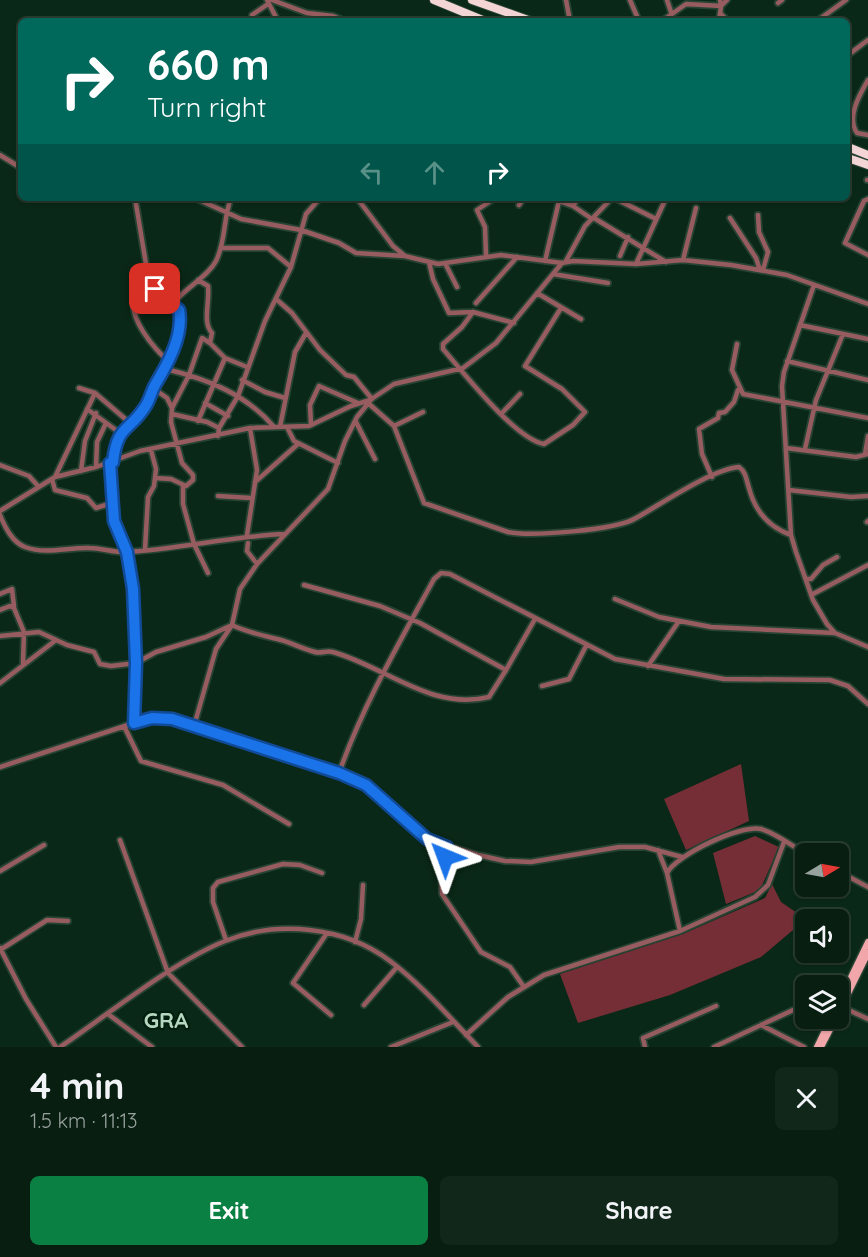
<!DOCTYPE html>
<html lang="en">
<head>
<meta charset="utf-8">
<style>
	:root { --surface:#081e11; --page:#11271a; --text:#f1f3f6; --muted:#98a29f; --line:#293c31; --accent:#0b8043 }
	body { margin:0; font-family:Quicksand,sans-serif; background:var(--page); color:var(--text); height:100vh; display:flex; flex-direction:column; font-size:22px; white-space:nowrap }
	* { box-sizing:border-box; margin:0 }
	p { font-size:20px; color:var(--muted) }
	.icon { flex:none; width:33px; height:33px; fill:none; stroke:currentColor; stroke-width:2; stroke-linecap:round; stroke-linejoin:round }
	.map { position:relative; height:1047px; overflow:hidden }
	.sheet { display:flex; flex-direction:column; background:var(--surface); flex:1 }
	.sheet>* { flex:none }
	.hud { position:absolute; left:18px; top:18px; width:832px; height:183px; border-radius:9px; box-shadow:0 2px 4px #0004,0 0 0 2px var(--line); background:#00695c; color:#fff; overflow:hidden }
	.needle { width:39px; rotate:80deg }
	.fabs { position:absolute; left:795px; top:843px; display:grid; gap:12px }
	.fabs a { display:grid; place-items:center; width:54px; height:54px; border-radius:9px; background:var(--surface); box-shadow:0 2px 4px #0004,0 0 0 2px var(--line); font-size:30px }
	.pin { position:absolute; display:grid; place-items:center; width:51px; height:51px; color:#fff; margin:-26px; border-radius:12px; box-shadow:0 3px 9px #0006 }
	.me { position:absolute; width:66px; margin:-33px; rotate:316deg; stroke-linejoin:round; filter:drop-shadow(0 0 4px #0008) }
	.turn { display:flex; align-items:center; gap:21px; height:126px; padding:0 30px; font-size:27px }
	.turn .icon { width:78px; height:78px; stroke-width:2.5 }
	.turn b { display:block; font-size:42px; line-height:51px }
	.lanes { display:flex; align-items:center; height:57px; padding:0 30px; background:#0003; justify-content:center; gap:30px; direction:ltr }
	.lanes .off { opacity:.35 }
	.round { display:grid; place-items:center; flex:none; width:63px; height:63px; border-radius:9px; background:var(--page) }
	.summary { display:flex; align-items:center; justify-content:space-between; height:102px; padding:0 30px }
	h1 { font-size:36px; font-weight:800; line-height:45px }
	.button { display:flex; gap:12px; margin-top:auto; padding:12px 30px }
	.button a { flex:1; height:69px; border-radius:9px; background:var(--accent); color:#fff; font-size:24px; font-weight:800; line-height:69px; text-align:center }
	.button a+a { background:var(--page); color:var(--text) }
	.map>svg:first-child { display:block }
	.green { fill:#752e36 }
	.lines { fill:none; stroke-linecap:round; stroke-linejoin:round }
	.minor-casing { stroke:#274333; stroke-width:8 }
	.major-casing { stroke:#274333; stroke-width:9 }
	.highway-casing { stroke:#274333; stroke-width:10 }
	.minor { stroke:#975c5f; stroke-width:4.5 }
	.major { stroke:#f1a7aa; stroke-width:6 }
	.highway { stroke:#f4d5d5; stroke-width:8 }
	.route-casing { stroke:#114b97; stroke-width:15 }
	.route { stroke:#1a73e8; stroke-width:10 }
	.labels { text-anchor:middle; stroke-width:4.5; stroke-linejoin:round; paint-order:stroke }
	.district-label { font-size:22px; font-weight:bold; fill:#b5d7bf; stroke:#011e0e }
</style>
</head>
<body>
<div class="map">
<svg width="868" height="1047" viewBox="0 0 868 1047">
	<rect width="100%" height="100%" fill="#0a2817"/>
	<path class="green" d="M741,764L749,821L686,850L664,799Z
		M755,836L779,847L760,890L726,904L713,853Z
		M772,884L781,902L806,919L761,957L670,995L578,1023L560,974L683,934L765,898Z"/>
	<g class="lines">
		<defs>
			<path id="minor" d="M267,0L278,21
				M272,0L307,13L333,16L345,21
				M566,0L570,21
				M630,0L639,21
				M667,0L671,12
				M778,3L782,0
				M722,15L728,21
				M252,21V15L268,4
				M662,21L686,4L721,6L720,0
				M719,21L721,6L727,0
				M817,21L846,0
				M848,55L868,40
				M868,80C860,94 846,117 857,133L868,135
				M0,155L21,168
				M867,180H868
				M195,198L241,219L301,230L339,243L356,253L405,256L438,264L501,255L562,263L573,261L636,264L683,260L731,265L787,275L868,304
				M357,198L393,246L405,256
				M551,198L573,206L592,219
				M614,198L656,219
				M868,199L864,201L845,243L868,255
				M519,205L524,198
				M573,206L578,198
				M758,215L759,232L768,252L763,270
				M594,218L666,262
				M730,218L756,258L760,270
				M221,248H268L291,267
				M486,255L485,227L477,210L495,198
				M620,256L628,237
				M683,260L696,208
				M545,261L559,201
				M566,261L585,226L612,198
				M429,262L433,279L449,313L473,312L514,323
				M445,263L457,287
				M636,264L666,198
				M553,274L608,283
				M198,280L208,286C210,302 202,322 212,333L210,343L225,358L247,367
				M148,281C145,288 140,291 136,297C125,314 155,351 169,361
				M814,285L784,372L782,386L791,535L796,552L813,600L827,624L835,633L868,647
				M537,293L581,319
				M276,299L292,313L320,350L346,375L354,377L372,399
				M476,303L517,257
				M173,304C184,288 207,278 216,261C226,241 223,219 231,198
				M473,312L462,327L443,344V349C463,372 515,439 544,444L573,425L585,412L562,389L525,366L561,308
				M800,325L868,339
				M737,344L732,370L743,394L868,418
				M787,361L868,380
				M166,369C207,379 246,394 274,427
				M242,380L265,392L285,398
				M79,388L95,393L130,423
				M153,388L167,398L172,408
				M205,403L228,416
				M368,403L394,426L424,503L508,532C530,537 617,530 636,518C661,504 712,469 739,467C746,472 746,479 749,488C755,511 768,527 791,535
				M87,409L120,433
				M502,413L520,394
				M172,414L207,422L219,428
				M198,421L225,358
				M356,422L375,459
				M311,425L310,405L319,386L358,403
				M394,426L423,412
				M280,427L295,352L306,333
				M288,429L294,441L338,463
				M218,436L219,428L238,396L265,321L291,267L306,214L320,198
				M786,448L856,457L868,454
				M805,449L816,400L843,334
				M865,454L868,436
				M113,462L120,433L144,409L153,388L166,369L180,316L173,304L150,288L135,198
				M110,463L115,521L127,552L133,589L134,723
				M0,465L29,476L38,486
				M96,467L97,442L106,423
				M81,471L85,441L96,413
				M55,477L95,393
				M712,477L702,454L699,429L718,418L719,413L725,412L734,402L738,390
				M155,478L171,479L186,486L193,480V475L182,463L171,422L172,408L189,375L202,338L210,343
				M52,479L55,490L87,498L96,508L112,503L114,505
				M255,482L298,444
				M183,485V504L194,544
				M789,490L851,497L868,496
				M218,496L251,498
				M0,511L55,477L96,467L140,451L250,428L309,426L351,406L370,400L394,384L463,368L496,343L562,263
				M0,515C5,527 12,542 25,547C47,555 68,547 90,548C102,548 114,553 126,552C180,549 231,536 285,534
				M867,522L868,521
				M247,535L257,470L250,428
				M248,543L247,551L257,564
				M195,546L208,573
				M145,549L148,497L154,486L156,469L151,450
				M806,579H811L823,565L837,557
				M304,585L380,606L420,623L506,670L535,619
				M0,594L12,589L14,606
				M811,595L868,565
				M615,599L659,617L711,627L835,633
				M0,610L10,606L14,608L24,632L23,663
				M0,636L39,632L67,645L94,652L100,664L111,666L136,663L156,652L206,637L232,625C246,632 265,636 281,640C292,643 303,649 315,652C321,654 326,650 333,652C386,667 431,711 489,697L506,670
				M648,666L679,621
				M0,683L56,640
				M542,686L569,679L586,646
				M124,726L141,761L223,785L289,824
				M194,726L216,649L232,625L240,589L257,564L328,489L345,441L357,417L370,401
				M0,767L134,723L162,718L339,773L366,785L427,839L478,855L505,861L531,862L619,847H645L682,857
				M339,773C363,705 399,643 434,579L441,573L450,574L615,659L724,679L830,680L848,686L868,704
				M120,840L168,973L242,1047
				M447,847L441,872L442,894L481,952L510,967L524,987
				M658,850L667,873
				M0,871L44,845
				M838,871L868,887
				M680,931L667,873C676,855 741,824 761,829C776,833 792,846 806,854
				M327,933L293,983L331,1015
				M226,940L213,902V888L218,882L283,864L300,865L322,873
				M355,942L361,919L363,885
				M0,948L26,999L56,1047
				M0,950L47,920L68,921
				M364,1005L397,967
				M842,1007L868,1019
				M108,1014L152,1047
				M761,1025L804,1047
				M466,1035L508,997L544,975L680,931L755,897L768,885L784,842
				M60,1047C109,1014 171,963 225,941C277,920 344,926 390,961C422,985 450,1018 478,1047
				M391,1047L453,1022
				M645,1047L643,1038L716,1006
				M714,1047L806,1004"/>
			<path id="major" d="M838,1004L868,942
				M838,1014L868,953
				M817,1047L831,1018
				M821,1047L836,1018"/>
			<path id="highway" d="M434,0L485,21
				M472,0L531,21
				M848,147L868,155
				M848,158L868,165"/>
		</defs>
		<use href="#minor" class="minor-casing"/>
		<use href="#major" class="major-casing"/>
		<use href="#highway" class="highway-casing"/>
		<use href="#minor" class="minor"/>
		<use href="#major" class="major"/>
		<use href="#highway" class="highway"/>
	</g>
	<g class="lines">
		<defs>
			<path id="route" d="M155,289L179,310C184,336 167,365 155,385C151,392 150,400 145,407C129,432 117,425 113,462L110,463L114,521L127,552L133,589L136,663L134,723L152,718L172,719L339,773L366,785L427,839L447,847L445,857"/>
		</defs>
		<use href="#route" class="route-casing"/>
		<use href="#route" class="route"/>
	</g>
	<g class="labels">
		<g class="district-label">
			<text x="166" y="1028">GRA</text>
		</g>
	</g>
</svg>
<div class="fabs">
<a><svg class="needle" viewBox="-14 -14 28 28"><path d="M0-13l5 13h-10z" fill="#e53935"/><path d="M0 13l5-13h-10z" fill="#98a29f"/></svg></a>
<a><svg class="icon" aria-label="sound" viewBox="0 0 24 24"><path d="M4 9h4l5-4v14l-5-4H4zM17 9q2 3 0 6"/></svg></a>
<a><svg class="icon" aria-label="layers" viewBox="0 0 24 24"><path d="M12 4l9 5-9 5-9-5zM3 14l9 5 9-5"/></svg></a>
</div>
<div class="pin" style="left:155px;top:289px;background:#d93025"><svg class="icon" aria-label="arrive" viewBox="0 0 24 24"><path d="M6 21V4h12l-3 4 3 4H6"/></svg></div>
<svg class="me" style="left:445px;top:857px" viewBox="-20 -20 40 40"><path d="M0-17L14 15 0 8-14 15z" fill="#1a73e8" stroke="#fff" stroke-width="4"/></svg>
<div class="hud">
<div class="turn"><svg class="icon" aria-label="right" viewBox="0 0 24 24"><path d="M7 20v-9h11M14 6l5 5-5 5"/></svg><div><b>660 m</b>Turn right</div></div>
<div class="lanes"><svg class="icon off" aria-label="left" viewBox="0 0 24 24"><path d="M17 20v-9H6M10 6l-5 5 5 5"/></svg><svg class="icon off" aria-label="ahead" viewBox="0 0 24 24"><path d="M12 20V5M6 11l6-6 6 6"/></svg><svg class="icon" aria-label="right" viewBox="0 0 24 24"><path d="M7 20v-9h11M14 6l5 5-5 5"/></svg></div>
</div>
</div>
<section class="sheet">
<div class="summary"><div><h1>4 min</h1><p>1.5 km · 11:13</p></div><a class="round"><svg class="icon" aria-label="close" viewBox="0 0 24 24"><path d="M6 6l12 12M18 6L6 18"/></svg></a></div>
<div class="button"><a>Exit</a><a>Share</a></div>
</section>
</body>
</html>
